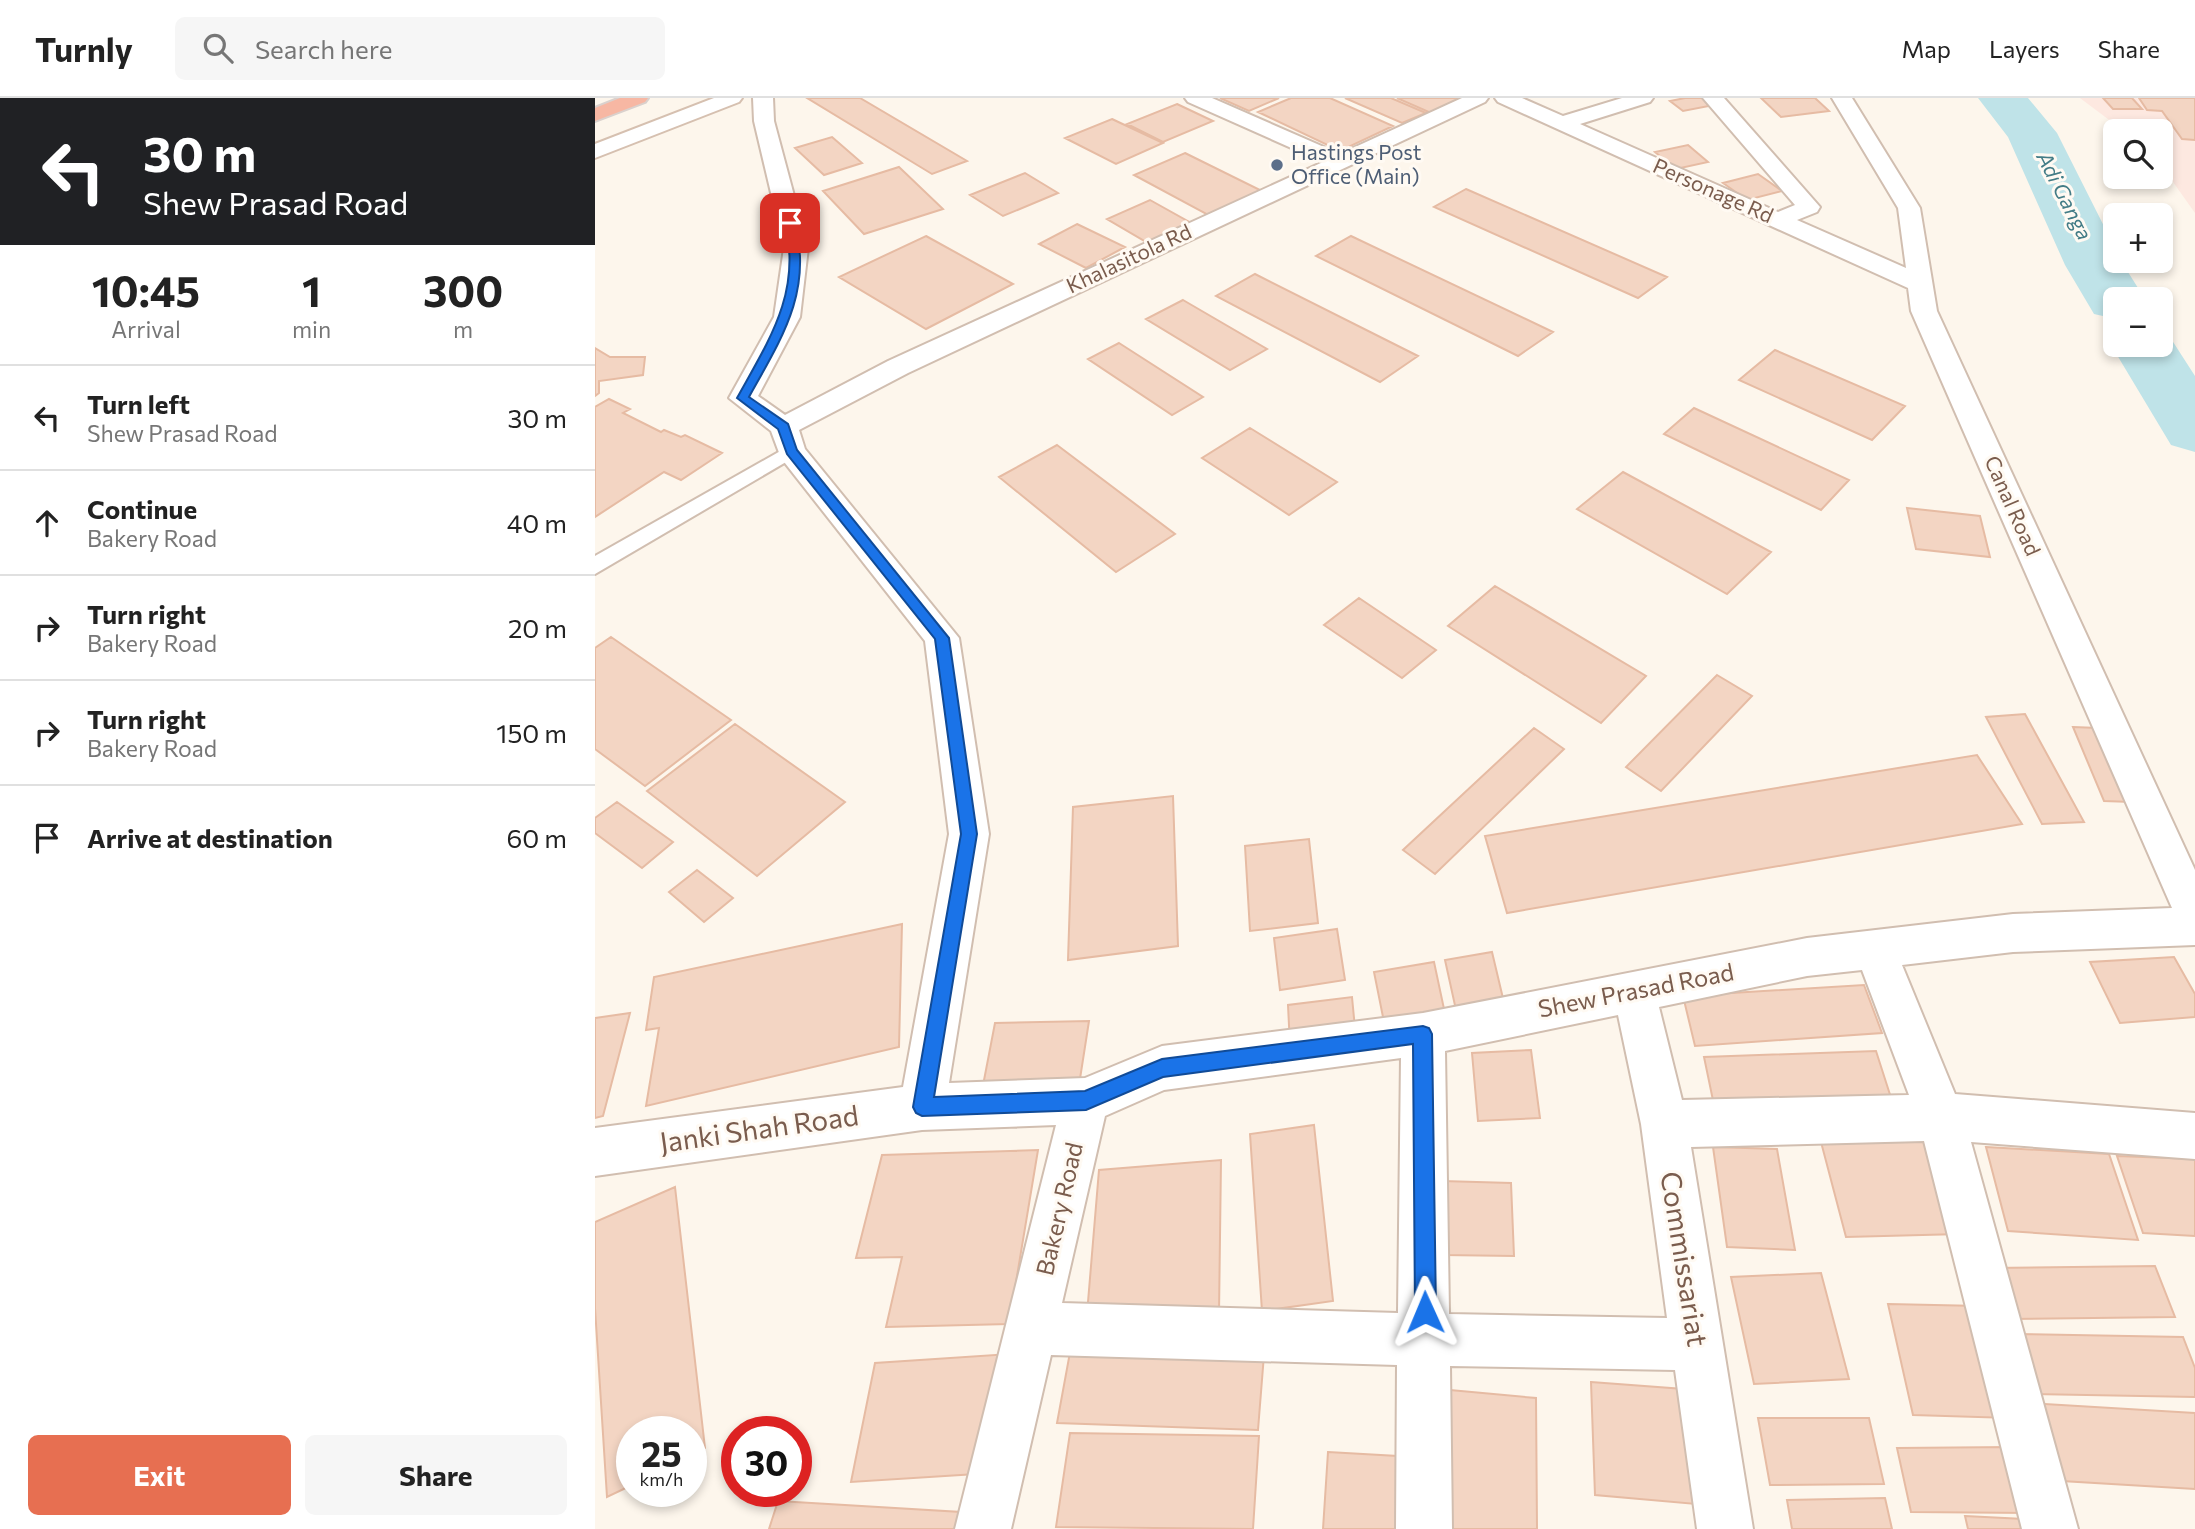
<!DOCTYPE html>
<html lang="en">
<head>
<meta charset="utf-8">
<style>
	:root { --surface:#fff; --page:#f6f6f6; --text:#222; --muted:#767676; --line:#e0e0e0; --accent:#e76f51 }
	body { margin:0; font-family:Commissioner,sans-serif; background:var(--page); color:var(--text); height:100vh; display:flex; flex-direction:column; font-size:26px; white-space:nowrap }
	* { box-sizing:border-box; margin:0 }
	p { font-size:23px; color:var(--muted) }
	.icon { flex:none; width:38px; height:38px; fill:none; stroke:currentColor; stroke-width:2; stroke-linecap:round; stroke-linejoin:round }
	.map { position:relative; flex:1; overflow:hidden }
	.drawer { display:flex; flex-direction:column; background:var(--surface); width:595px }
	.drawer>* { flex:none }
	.banner { background:#202124; color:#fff; overflow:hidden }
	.buttons { position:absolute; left:1508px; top:21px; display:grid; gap:14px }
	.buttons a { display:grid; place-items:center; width:70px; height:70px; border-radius:10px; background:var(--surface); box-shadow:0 4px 10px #0003; font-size:35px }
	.speed { position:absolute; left:21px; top:1318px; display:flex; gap:14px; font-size:35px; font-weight:700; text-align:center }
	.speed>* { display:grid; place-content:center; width:91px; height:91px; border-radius:50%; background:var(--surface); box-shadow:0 4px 10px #0003; line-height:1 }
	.speed small { font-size:18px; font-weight:400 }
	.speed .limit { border:10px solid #d22; background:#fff; color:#111 }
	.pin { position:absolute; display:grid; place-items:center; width:60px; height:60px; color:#fff; margin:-30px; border-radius:14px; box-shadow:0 4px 10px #0006 }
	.me { position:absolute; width:77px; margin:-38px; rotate:359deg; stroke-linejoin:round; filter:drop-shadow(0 0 5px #0008) }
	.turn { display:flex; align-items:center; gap:24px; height:147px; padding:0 28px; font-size:32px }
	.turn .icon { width:91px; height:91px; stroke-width:2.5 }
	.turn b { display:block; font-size:49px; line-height:60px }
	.eta { display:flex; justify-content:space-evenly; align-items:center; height:119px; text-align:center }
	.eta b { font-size:42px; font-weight:700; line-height:49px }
	.button { display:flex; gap:14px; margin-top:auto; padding:14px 28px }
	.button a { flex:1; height:80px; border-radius:10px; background:var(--accent); color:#fff; font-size:28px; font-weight:700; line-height:80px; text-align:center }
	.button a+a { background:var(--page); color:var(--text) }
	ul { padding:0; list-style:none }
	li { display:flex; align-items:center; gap:21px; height:105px; padding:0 28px; border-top:2px solid var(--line) }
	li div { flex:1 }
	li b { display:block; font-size:26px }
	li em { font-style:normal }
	header { display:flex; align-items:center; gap:42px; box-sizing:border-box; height:98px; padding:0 35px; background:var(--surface); border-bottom:2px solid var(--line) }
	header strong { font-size:33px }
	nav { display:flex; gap:38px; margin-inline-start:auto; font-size:24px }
	.search { width:490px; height:63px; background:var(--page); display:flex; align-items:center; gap:18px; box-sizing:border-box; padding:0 24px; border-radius:10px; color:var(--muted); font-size:26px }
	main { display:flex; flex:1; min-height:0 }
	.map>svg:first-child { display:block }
	.commercial { fill:#fde8e0 }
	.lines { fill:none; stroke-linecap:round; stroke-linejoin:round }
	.river { fill:#bfe3e8; fill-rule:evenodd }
	.building { fill:#f3d5c3; stroke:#e6bba3; stroke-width:2 }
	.service-casing { stroke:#d1beb0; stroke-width:4 }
	.minor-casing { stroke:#d1beb0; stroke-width:4 }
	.secondary-casing { stroke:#d6c0b0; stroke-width:4 }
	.motorway-casing { stroke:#dad1cd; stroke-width:4 }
	.service { fill:#fff; fill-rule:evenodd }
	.minor { fill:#fff; fill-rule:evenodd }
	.secondary { fill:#fff; fill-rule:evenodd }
	.motorway { fill:#f7b7a3; fill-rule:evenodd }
	.route { fill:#1a73e8; stroke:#114b97; stroke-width:2 }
	.service-dot { fill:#5c6f8a; stroke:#fffaf3; stroke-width:2.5 }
	.labels { text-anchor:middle; stroke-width:6; stroke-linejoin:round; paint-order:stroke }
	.far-service-label { font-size:21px; fill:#4e5e75; stroke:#fffaf3; text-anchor:start }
	.far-street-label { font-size:21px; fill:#7a5c4d; stroke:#fffaf3 }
	.far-water-label { font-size:21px; font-style:italic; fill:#437c86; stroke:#fffaf3 }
	.street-label { font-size:24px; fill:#7a5c4d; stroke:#fffaf3 }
	.near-street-label { font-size:28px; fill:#7a5c4d; stroke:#fffaf3 }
</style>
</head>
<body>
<header>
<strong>Turnly</strong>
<div class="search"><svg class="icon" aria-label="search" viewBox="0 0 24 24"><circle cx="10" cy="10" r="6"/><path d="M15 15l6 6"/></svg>Search here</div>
<nav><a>Map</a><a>Layers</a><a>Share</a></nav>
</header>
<main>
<section class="drawer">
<div class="banner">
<div class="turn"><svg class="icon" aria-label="left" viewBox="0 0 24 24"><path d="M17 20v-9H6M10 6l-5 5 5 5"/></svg><div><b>30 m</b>Shew Prasad Road</div></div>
</div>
<div class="eta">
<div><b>10:45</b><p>Arrival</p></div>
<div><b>1</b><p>min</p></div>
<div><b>300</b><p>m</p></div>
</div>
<ul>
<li><svg class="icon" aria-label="left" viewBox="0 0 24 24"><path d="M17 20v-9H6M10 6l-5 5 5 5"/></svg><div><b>Turn left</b><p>Shew Prasad Road</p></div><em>30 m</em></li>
<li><svg class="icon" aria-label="ahead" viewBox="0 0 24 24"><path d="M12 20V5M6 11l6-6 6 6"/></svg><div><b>Continue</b><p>Bakery Road</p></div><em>40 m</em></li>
<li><svg class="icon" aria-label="right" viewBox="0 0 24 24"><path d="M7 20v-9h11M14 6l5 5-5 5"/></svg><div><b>Turn right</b><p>Bakery Road</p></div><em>20 m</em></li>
<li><svg class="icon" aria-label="right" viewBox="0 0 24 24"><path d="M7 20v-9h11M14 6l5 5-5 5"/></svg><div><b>Turn right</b><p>Bakery Road</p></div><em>150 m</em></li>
<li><svg class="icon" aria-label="arrive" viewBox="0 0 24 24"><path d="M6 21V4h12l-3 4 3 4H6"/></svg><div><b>Arrive at destination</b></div><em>60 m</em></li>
</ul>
<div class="button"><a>Exit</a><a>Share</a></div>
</section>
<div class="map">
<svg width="1600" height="1431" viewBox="0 0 1600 1431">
	<rect width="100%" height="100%" fill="#fdf6ec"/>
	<path class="commercial" d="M1485,0H1600V115L1566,67V33H1529Z"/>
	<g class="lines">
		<path class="river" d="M1383,0H1433L1462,35L1521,152V163H1526L1550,201H1521V221L1499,216L1470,167L1413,39Z
			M1566,232L1571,233L1600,278V354L1576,347L1516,247L1521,240V247H1566Z"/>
	</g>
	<path class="building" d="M212,0H265L372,63L337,76Z
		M625,0H684L654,13Z
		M696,0H735L798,28L745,53L663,14Z
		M750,0H796L831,15L807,25Z
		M802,0H870L836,15Z
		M1090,0H1109L1119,7L1088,13L1075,3Z
		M1166,0H1220L1234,13L1186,19Z
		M1508,0H1537L1547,11H1518Z
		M1544,0H1600V42L1587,41L1567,13L1552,12Z
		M582,6L618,23L568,44L532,26Z
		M517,21L568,45L521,66L470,40Z
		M237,39L267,65L229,77L200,50Z
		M1093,47L1113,64L1081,71L1060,54Z
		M590,55L667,93L615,118L539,77Z
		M304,69L348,111L269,136L228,93Z
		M430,75L463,95L408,118L375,97Z
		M1163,76L1187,93L1152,102L1128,85Z
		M871,91L1072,179L1043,200L839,109Z
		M555,102L596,125L553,145L512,121Z
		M482,126L530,149L491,170L444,146Z
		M331,138L418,186L331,231L244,179Z
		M756,138L958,234L923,258L721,158Z
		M660,176L823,258L785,284L621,198Z
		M588,202L672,251L635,272L551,221Z
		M524,245L608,299L577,317L493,261Z
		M0,250L15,259H50L48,277L4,283V295L0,298Z
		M1180,252L1310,308L1277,342L1144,282Z
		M14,301L35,311L28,315L66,334L69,332L86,339L90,337L127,355L86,382L69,374L0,419V309Z
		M1099,310L1254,382L1226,412L1069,336Z
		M655,330L742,384L694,417L607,360Z
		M462,347L580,436L521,474L404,379Z
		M1028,374L1176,454L1132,496L982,411Z
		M1312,410L1385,418L1395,459L1321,451Z
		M900,488L1051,578L1006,625L853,528Z
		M764,500L841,552L807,580L729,527Z
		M16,539L136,622L50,688L0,651V550Z
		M1122,577L1157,598L1066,693L1031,669Z
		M1430,616L1489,724L1447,726L1391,619Z
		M140,626L250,704L162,778L52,693Z
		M1478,629L1503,630L1536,704L1509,703Z
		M939,630L969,651L840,776L808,752Z
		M1382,657L1427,726L912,815L890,738Z
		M578,698L583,848L473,862L478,709Z
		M22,704L78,744L47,770L0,735V720Z
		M714,741L723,825L655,833L650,748Z
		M102,772L138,800L109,824L74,794Z
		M307,826L304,949L51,1008L64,930L51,932L59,879Z
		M742,831L750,882L685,892L679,840Z
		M897,854L911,913L863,921L850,862Z
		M1579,859L1600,896V919L1525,925L1495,864Z
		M839,864L852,925L791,934L779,874Z
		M1269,887L1287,935L1100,948L1088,898Z
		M757,899L761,941L695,948L693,907Z
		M35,915L8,1018L0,1020V920Z
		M494,923L482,1000L385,1003L400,925Z
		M936,952L945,1020L883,1023L877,955Z
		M1281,953L1298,1006L1120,1012L1109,959Z
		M719,1027L738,1203L667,1213L655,1036Z
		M1335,1042L1365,1136L1251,1139L1226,1044Z
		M1118,1049L1182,1051L1200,1152L1132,1149Z
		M1391,1049L1514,1056L1543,1142L1413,1133Z
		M443,1052L414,1226L291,1229L307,1159L261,1160L287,1057Z
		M1522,1058L1600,1061V1138L1548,1135Z
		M626,1062L624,1216L491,1228L504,1072Z
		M847,1083L916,1085L919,1158L848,1157Z
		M80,1089L110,1350L96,1357V1334H37V1387L12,1399L0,1210V1124Z
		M1560,1168L1580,1219L1413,1221L1396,1170Z
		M1226,1175L1254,1281L1159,1286L1136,1179Z
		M1293,1206L1385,1208L1415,1320L1318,1317Z
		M1418,1236L1588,1239L1600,1270V1299L1435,1296Z
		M478,1238L670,1244L663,1332L462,1325Z
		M415,1256L397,1375L256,1384L280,1265Z
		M996,1284L1102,1292L1112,1407L1000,1397Z
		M855,1292L941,1300L942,1431H850Z
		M1431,1305L1600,1315V1391L1450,1382Z
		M1163,1320H1274L1289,1386L1175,1387Z
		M475,1335L664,1338L658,1431L461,1429Z
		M1416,1349L1435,1415L1316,1414L1302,1350Z
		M733,1354L820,1359L818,1431H728Z
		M1290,1400L1297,1431H1197L1192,1402Z
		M183,1403L366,1414L362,1431H174Z
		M1370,1418L1429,1421L1432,1431H1373Z"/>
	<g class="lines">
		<defs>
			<path id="service" d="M196,347L206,353L203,357L0,476V458Z"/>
			<path id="minor" d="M158,0H178L179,23L213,150L205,219L163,298L190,317L293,263L728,64L593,4L590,0H617L745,56L867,0H893L890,4L313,275L204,332L210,351L364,540L394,736L354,985L490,980L567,948L828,915L1212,840L1418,816L1577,810L1316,213L1313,190L903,4L900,0H927L968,18L1027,0H1058L1055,4L985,26L1183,114L1200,107L1108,0H1129L1225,109L1222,114L1202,122L1311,170L1303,110L1237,0H1257L1325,110L1342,213L1600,772V847L1418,854L1307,867L1360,996L1600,1015V1061L1376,1044L1483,1431H1427L1329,1043L1096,1049L1158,1431H1102L1080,1272L855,1268L857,1431H801L802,1267L456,1257L416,1431H360L461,1027L327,1032L0,1078V1030L308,989L354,736L330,543L186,360L176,333L134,300L179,219L189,150L159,23ZM1267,872L1314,997L1087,1002L1064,909L1212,878ZM1023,917L1046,1026L1072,1220L854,1216L850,953ZM806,960L803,1215L467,1205L510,1018L569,992Z"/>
			<path id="secondary" d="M119,0H147L144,4L0,60V46Z"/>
			<path id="motorway" d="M25,0H53L50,4L0,23V10Z"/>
		</defs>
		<use href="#service" class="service-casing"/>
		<use href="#minor" class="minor-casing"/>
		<use href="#secondary" class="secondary-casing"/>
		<use href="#motorway" class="motorway-casing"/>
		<use href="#service" class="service"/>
		<use href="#minor" class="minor"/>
		<use href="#secondary" class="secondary"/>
		<use href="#motorway" class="motorway"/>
	</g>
	<path class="route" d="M195,122L200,125C218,194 186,241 154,299L193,326L202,352L354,540L382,736L339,999L490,993L567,961L828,928L834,930L837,936L841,1214L838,1222L830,1225L823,1222L820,1214L818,946L568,979L491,1012L327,1018L321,1015L318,1009L366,736L340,541L192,356L183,331L142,300C174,242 207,194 190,125Z"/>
	<circle class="service-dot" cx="682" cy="67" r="7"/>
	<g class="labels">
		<g class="far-service-label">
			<text x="696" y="62">Hastings Post<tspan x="696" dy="24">Office (Main)</tspan></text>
		</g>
		<g class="far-street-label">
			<text transform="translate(1118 93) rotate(24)" y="7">Personage Rd</text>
			<text transform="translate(534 161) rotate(-25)" y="7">Khalasitola Rd</text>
			<text transform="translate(1417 408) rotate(66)" y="7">Canal Road</text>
		</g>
		<g class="far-water-label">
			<text transform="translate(1469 98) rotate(63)" y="7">Adi Ganga</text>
		</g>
		<g class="street-label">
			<text transform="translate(1041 893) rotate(-11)" y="8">Shew Prasad Road</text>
			<text transform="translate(465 1111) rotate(-77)" y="8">Bakery Road</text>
		</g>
		<g class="near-street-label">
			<text transform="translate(164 1031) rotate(-8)" y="10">Janki Shah Road</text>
			<text transform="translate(1089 1161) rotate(81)" y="10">Commissariat</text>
		</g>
	</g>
</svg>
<div class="buttons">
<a><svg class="icon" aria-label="search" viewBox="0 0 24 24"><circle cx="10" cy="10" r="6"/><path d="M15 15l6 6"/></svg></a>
<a>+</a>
<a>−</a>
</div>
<div class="speed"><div>25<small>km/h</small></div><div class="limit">30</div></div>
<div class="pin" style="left:195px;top:125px;background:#d93025"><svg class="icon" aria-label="arrive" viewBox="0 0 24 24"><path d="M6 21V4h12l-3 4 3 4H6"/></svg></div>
<svg class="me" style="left:830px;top:1214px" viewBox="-20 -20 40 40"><path d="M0-17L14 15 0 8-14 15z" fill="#1a73e8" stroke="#fff" stroke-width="4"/></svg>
</div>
</main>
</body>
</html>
